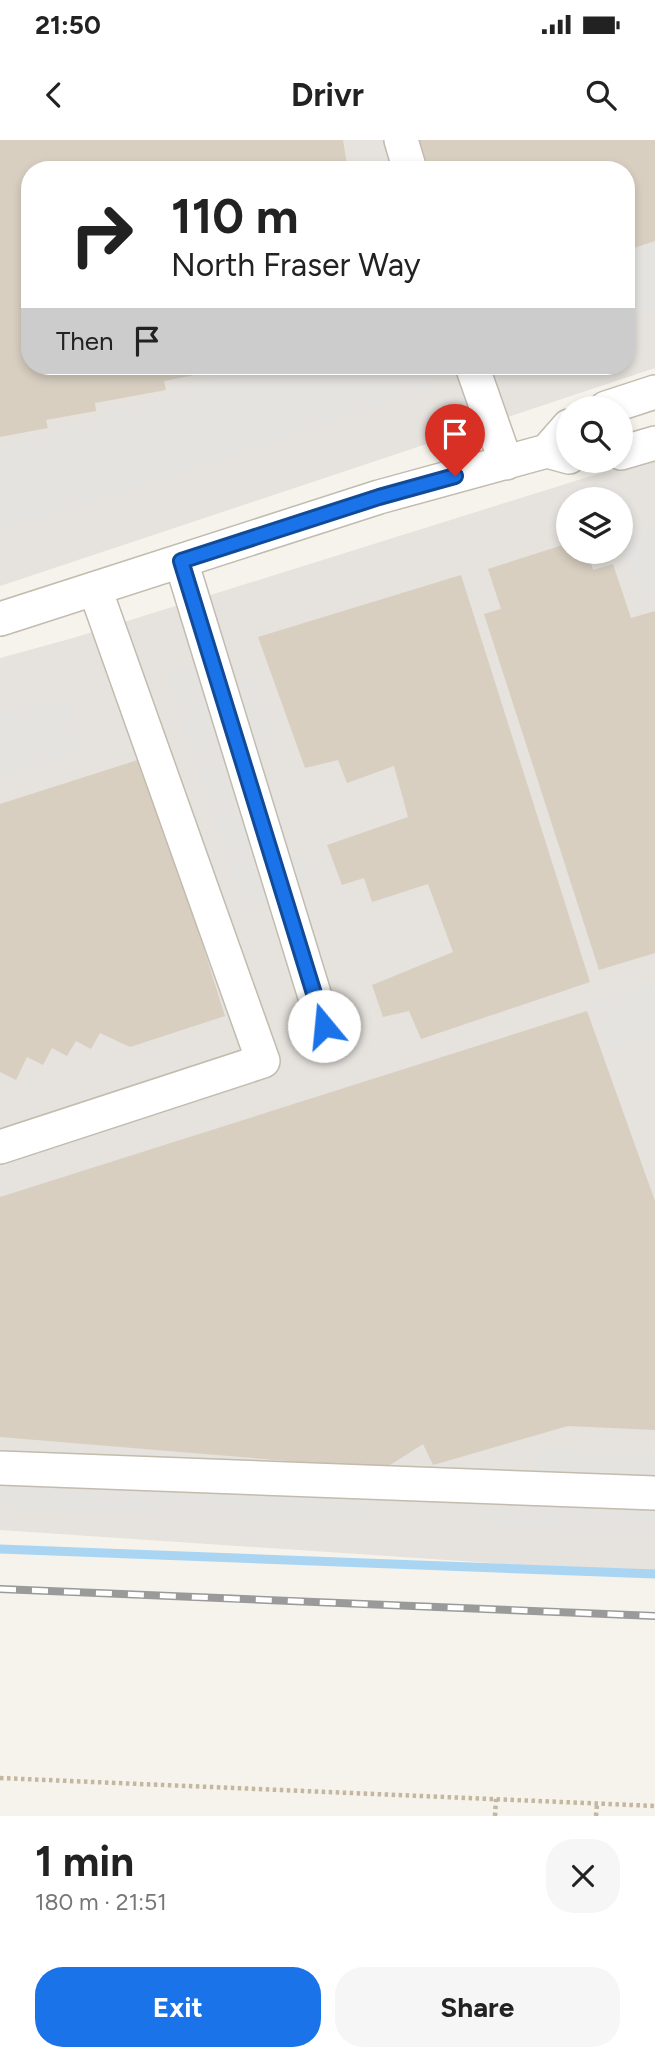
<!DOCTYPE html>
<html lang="en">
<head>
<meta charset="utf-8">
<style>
	:root { --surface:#fff; --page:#f6f6f6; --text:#222; --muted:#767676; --accent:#1a73e8 }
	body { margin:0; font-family:Figtree,sans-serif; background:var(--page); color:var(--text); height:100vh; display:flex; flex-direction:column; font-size:26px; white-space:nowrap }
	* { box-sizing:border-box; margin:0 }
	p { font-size:23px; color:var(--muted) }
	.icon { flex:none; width:38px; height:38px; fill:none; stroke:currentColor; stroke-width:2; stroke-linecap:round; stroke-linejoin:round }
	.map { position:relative; height:1676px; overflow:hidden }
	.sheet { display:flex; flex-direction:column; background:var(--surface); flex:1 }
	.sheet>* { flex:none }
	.banner { position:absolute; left:21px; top:21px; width:614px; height:214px; border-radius:28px; box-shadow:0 4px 10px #0003; background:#fff; color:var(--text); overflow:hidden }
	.buttons { position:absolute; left:556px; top:256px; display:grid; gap:14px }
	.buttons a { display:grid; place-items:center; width:77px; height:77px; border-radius:50%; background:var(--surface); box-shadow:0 4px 10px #0003; font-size:35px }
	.pin { position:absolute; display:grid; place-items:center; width:60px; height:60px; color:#fff; margin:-72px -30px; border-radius:50% 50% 50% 0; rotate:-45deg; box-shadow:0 0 7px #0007 }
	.pin .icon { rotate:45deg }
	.me { position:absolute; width:77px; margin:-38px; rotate:343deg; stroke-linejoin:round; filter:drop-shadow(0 0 5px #0008) }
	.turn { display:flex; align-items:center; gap:24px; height:147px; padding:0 35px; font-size:32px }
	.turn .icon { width:91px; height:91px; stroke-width:2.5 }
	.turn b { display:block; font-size:49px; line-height:60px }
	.then { display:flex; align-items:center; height:66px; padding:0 35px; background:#0003; gap:14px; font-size:26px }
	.round { display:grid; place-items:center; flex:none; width:74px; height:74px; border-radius:28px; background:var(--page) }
	.headline { display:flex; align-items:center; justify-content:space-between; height:119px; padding:0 35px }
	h1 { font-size:42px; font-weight:700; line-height:52px }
	.button { display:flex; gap:14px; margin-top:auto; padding:14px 35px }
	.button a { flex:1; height:80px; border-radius:28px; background:var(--accent); color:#fff; font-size:28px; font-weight:700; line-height:80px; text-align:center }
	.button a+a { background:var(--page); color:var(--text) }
	.status { display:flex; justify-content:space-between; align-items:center; height:49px; padding:0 35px; background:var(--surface); direction:ltr }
	.status svg { height:19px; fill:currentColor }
	header { display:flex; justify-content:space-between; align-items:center; height:91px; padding:0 35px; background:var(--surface); font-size:32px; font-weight:700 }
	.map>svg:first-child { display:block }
	.industrial { fill:#e6e2dd; fill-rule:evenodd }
	.parking { fill:#e5e3e0 }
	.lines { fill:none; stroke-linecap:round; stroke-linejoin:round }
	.stream { stroke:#a9d4f2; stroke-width:9 }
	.building { fill:#d8cfc1 }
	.minor-casing { stroke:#c2bbae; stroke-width:36 }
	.path { stroke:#c4b79f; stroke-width:4.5; stroke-dasharray:3.5 3.5; stroke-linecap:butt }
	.minor { stroke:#fff; stroke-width:33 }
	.rail-casing { stroke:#9a9a9a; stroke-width:8 }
	.rail { stroke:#fff; stroke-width:5; stroke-dasharray:16; stroke-linecap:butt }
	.route-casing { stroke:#114b97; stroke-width:18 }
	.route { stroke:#1a73e8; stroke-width:12 }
</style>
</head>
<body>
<div class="status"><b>21:50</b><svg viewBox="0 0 49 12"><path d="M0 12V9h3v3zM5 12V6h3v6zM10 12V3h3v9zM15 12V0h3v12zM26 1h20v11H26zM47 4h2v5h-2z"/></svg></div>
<header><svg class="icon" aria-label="back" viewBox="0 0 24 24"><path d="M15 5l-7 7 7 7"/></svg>Drivr<svg class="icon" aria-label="search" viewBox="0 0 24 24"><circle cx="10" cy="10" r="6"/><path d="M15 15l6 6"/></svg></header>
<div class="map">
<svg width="655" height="1676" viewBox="0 0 655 1676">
	<rect width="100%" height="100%" fill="#f6f3ec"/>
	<path class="industrial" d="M0,0H655V228L0,446ZM30,30H626V226H30Z
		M655,316V1434L0,1390V518L73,498ZM569,359H621V411H569Z"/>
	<path class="parking" d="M655,106V169L627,178V115Z
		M252,226H425L430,231L435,248L86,366L0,388V308Z
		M655,383V471L649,473L621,406V394Z
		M224,516L234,546L255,539L279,606L257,614L290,720L308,716L318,741L244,770L167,531Z
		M65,557L84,609L0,635V573Z
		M655,843V897L609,911L589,864Z
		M536,1309L655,1314V1394L485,1388L490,1331L534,1333Z
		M0,1313L371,1330L370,1384L0,1368Z"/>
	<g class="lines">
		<path class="stream" d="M0,1409L655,1434"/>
	</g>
	<path class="building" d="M0,0H343L348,30H30V226H214L215,231L164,241L166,250L95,263L96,271L46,280L48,288L0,297Z
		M417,0H655V101L634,108L626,85V30H427Z
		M569,403V411H587L593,430L613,424L631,478L655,471V813L599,830L484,474L501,469L488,429Z
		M461,435L590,842L421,899L409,871L383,877L372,845L453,812L428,744L372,762L364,738L342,745L327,705L408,677L394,626L347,643L338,620L305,628L258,497Z
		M144,618L225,876L130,907L100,893L91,909L76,901L67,916L52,908L43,925L27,917L16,940L0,932V664Z
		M587,871L655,1061V1290L568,1286L433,1325L423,1304L384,1329L0,1297V1057Z"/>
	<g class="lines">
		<defs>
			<path id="minor" d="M401,0L410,30
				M472,226L506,323
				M606,268L655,252
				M547,311L569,286
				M621,313L655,303
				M181,421L324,886
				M0,479L379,357L547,311L569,317
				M0,1007L263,921L95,449
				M0,1328L655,1353"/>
		</defs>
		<use href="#minor" class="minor-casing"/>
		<path class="path" d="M0,1638L655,1666
			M495,1676L496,1659
			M596,1676L597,1664"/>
		<use href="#minor" class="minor"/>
		<defs>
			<path id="rail" d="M0,1449L655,1476"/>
		</defs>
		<use href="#rail" class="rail-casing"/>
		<use href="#rail" class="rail"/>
	</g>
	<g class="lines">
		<defs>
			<path id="route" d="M324,886L181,421L379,357L455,336"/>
		</defs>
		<use href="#route" class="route-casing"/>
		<use href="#route" class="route"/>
	</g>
</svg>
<div class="buttons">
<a><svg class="icon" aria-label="search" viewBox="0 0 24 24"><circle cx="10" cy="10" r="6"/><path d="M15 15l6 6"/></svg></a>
<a><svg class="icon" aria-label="layers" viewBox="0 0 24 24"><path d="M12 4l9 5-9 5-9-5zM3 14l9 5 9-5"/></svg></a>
</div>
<div class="pin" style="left:455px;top:336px;background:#d93025"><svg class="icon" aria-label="arrive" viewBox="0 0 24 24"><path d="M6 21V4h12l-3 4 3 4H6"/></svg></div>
<svg class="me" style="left:324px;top:886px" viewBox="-20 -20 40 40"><circle r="19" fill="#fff"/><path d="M0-13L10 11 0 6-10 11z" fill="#1a73e8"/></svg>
<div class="banner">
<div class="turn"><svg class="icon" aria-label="right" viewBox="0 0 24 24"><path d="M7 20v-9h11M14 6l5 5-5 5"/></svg><div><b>110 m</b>North Fraser Way</div></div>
<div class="then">Then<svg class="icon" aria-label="arrive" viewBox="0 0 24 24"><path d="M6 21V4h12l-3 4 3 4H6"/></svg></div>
</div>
</div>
<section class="sheet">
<div class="headline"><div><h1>1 min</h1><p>180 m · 21:51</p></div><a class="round"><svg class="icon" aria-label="close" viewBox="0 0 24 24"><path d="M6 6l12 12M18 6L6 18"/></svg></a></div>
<div class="button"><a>Exit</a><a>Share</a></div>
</section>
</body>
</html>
